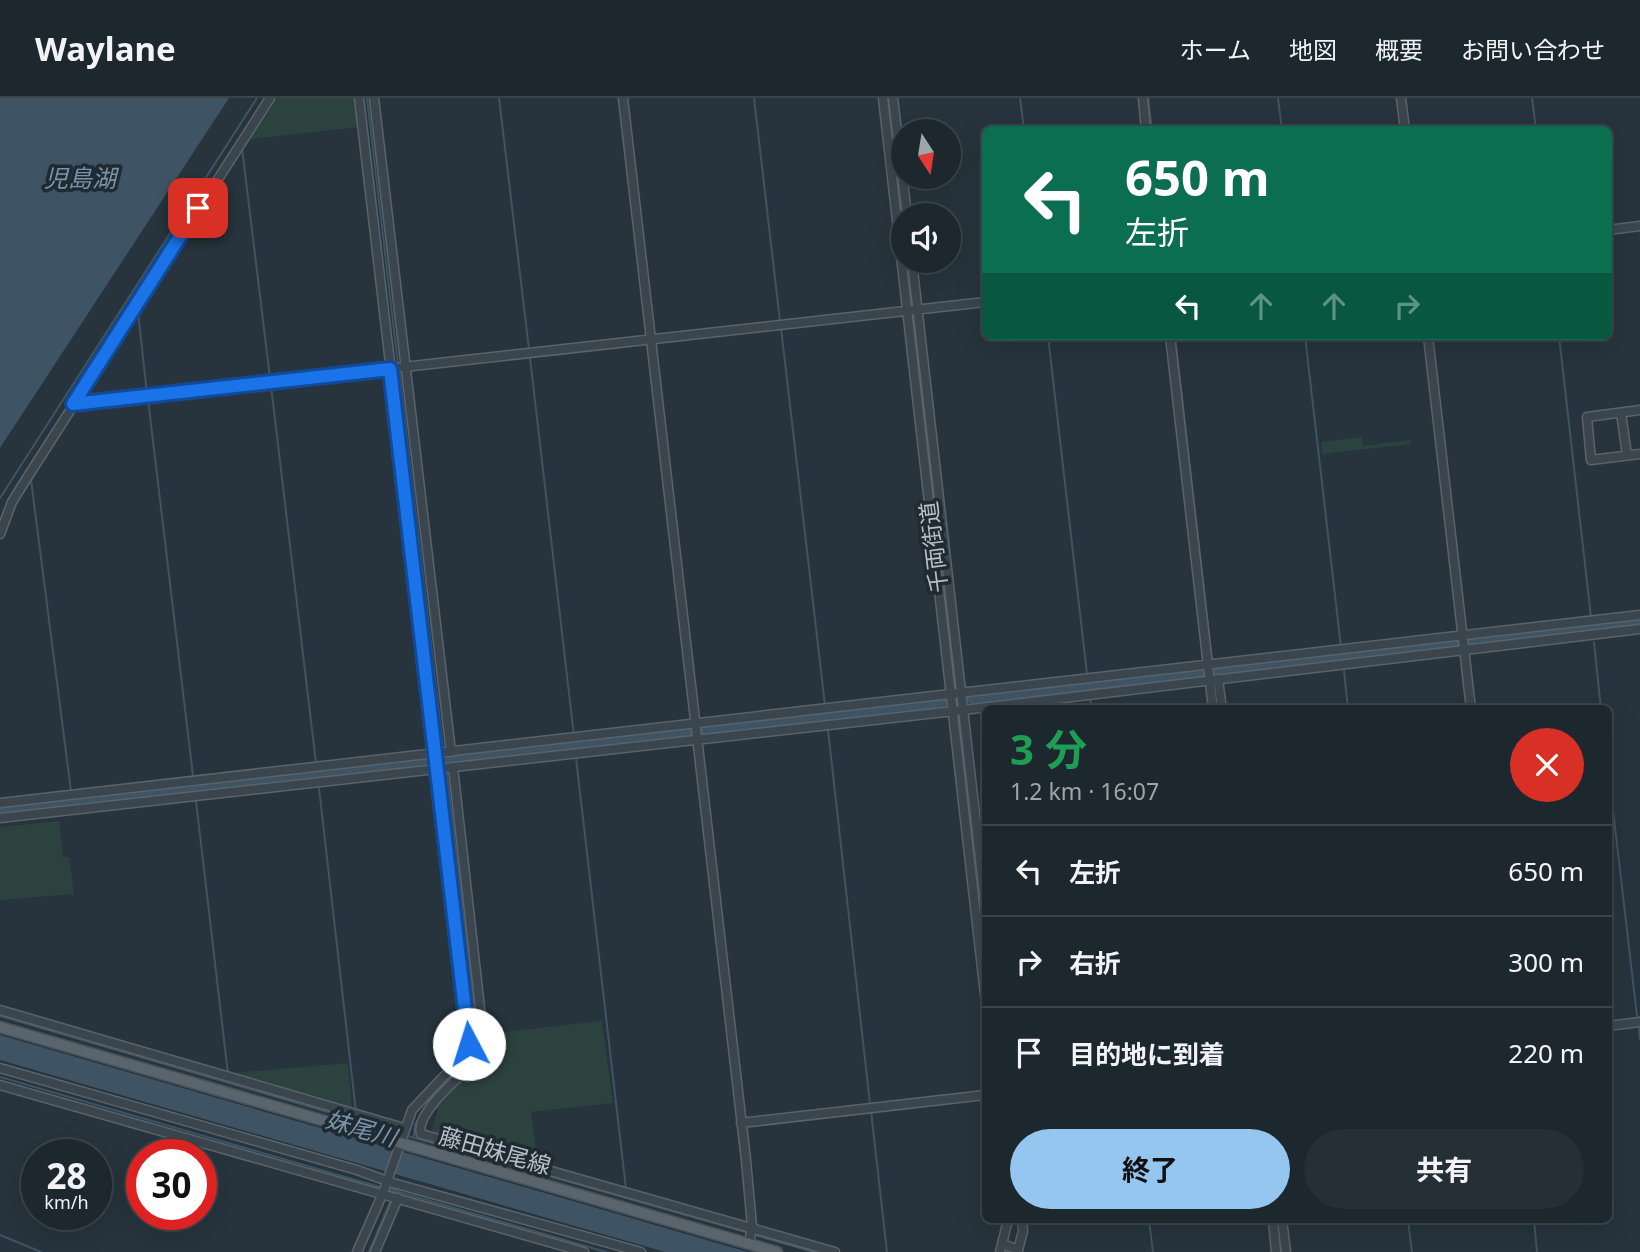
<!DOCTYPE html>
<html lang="ja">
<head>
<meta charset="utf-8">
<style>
	:root { --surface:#1d272e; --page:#252f36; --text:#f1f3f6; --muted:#a0a5aa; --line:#3b444a; --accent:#95c6ef }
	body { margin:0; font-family:"Noto Sans","Noto Sans JP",sans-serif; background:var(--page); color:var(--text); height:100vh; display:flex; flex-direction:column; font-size:26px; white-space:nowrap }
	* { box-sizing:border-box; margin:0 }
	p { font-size:23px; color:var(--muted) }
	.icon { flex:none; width:38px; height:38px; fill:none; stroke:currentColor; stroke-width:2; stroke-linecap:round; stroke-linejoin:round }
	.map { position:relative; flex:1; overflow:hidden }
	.panel { position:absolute; left:982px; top:607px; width:630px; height:518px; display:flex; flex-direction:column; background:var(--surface); border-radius:10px; box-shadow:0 7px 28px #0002,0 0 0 2px var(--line) }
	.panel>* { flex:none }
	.hud { position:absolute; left:982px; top:28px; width:630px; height:214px; border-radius:10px; box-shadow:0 7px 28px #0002,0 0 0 2px var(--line); background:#0b6e4f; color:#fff; overflow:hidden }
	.needle { width:46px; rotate:168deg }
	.fabs { position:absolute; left:891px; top:21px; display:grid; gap:14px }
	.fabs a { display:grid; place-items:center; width:70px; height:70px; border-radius:50%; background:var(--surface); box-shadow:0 7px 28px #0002,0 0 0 2px var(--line); font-size:35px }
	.speed { position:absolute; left:21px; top:1041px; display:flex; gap:14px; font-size:35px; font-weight:700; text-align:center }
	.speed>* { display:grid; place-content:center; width:91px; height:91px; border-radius:50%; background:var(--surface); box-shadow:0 7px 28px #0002,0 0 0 2px var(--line); line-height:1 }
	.speed small { font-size:18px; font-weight:400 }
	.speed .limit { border:10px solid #d22; background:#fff; color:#111 }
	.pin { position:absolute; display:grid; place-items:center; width:60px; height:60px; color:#fff; margin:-30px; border-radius:14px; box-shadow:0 4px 10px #0006 }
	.me { position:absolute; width:77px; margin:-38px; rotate:355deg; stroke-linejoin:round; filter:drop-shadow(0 0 5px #0008) }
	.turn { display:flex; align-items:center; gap:24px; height:147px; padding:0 28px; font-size:32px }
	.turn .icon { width:91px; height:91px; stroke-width:2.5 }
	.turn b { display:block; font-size:49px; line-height:60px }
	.lanes { display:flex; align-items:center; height:66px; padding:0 28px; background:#0003; justify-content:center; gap:35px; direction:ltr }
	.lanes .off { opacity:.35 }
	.round { display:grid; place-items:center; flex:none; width:74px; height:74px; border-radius:37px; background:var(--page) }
	.overview { display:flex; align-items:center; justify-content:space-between; height:119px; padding:0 28px }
	h1 { font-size:42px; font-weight:700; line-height:52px; color:#1e9e55 }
	.button { display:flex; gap:14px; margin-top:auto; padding:14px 28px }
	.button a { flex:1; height:80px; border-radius:42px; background:var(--accent); color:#111; font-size:28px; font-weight:700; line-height:80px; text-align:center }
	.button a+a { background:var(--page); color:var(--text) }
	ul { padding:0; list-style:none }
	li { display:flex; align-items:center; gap:21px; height:91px; padding:0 28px; border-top:2px solid var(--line) }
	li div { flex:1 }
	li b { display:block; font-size:26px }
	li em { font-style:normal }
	header { display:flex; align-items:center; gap:42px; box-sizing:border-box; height:98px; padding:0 35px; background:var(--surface); border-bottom:2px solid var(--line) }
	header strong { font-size:33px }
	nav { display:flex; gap:38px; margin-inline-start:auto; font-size:24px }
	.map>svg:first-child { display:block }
	.green { fill:#2c423f }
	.water { fill:#3e5464 }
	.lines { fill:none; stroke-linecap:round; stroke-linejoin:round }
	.stream { stroke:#3e5464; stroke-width:2 }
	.canal { stroke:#3e5464; stroke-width:7 }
	.river { stroke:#3e5464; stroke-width:12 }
	.minor-casing { stroke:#59636b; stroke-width:11 }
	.major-casing { stroke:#475159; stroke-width:13 }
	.minor { stroke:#3b454d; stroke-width:8 }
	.major { stroke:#59646d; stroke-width:10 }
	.route-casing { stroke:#114b97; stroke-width:18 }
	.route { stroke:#1a73e8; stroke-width:12 }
	.labels { text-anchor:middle; stroke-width:7; stroke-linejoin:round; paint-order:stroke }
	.street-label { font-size:23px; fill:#b7c0c8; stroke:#202a32 }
	.water-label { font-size:24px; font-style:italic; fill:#7a95a9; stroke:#202a32 }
</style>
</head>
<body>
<header>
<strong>Waylane</strong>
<nav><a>ホーム</a><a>地図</a><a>概要</a><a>お問い合わせ</a></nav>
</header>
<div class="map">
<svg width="1640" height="1154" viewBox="0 0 1640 1154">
	<rect width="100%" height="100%" fill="#27343d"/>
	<path class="green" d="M272,0H356L359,29L244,42Z
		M1362,339L1363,348L1411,342V346L1322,356L1321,344Z
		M59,723L63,759H69L74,796L0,802V729Z
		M602,923L613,1005L531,1014L538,1065L430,1039L438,1012L432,1010L486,958V936Z
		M348,965L352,1011L230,977L234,975Z"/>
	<path class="water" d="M0,0H229L0,350Z
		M0,937L748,1154H665L0,962Z"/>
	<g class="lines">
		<path class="stream" d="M367,0L398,267
			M499,0L529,251
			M754,0L780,223
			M1020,0L1024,32
			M1148,0L1152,32
			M1278,0L1282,32
			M1532,0L1536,32
			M242,50L270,280
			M900,91L903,118
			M138,214L147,296
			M781,230L825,607
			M1048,238L1087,576
			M1175,238L1212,563
			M1305,238L1341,549
			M1432,238L1451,405
			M1559,238L1591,519
			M530,260L574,638
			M399,272L443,649
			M271,288L316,665
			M148,301L193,678
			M31,382L71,693
			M0,400L257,0
			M1594,544L1601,611
			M1344,573L1348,611
			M1215,591L1218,611
			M1090,601L1092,611
			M825,614L826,621
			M828,632L870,1006
			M576,660L626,1091
			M1608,669L1637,918
			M319,690L356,1014
			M196,703L228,976
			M981,805L985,839
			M0,918L399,1035
			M1639,930L1640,941
			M0,979L380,1089
			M441,992L479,953L447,676
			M871,1013L887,1154
			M408,1038L749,1135
			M414,1039L415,1026L430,1004
			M389,1091L606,1154
			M1149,1122L1153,1154
			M1408,1122L1412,1154
			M1534,1122L1537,1154
			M0,1137L41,1154
			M754,1137L814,1154
			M369,1154L391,1102"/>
		<path class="canal" d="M395,1095V1093"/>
		<path class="river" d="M973,601L1640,522
			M0,711L941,605"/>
		<defs>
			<path id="minor" d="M374,0L451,654
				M623,0L746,1062L752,1128L749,1146
				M883,0L985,897
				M893,0L907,117
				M1143,0L1146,32
				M1401,0L1405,32
				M1608,132L1640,128
				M912,163L985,804
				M1170,238L1213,611
				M1428,238L1471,611
				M73,306L985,204
				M1640,312L1587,319L1591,362L1640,356
				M1621,315L1627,357
				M0,436L12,404L25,383L270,0
				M1218,581L1222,611
				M453,669L485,955C469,970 414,1014 421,1036L835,1154
				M0,705L1640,517
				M0,720L963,612L1640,531
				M0,912L404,1030
				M1608,928L1640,924
				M0,970L357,1072L393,1085L641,1154
				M0,987L584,1154
				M741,1025L985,997
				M1273,1122L1276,1154
				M1282,1122L1286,1154
				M1003,1146L1018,1152L1023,1133L1022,1122
				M357,1154L383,1095L412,1012L465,956L469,940L359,0
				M375,1154L398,1100
				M1000,1154L1008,1122"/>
			<path id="major" d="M0,929L777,1154"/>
		</defs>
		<use href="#minor" class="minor-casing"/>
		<use href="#major" class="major-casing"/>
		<use href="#minor" class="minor"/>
		<use href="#major" class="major"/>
	</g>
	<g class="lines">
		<defs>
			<path id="route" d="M198,110L73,306L390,271L469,946"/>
		</defs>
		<use href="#route" class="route-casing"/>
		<use href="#route" class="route"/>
	</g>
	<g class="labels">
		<g class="street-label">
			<text transform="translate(934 449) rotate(-97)" y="8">千両街道</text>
			<text transform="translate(495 1053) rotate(16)" y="8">藤田妹尾線</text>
		</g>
		<g class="water-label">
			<text x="80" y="89">児島湖</text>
			<text transform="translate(361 1031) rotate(16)" y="8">妹尾川</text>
		</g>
	</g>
</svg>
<div class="fabs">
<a><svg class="needle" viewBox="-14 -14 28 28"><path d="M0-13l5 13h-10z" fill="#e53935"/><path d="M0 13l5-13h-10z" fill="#a0a5aa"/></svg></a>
<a><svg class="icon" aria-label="sound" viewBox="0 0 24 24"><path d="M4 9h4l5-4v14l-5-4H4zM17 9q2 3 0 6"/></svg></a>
</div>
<div class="speed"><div>28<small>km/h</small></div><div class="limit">30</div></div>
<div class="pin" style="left:198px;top:110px;background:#d93025"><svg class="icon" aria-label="arrive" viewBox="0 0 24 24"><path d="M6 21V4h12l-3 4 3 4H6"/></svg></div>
<svg class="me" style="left:469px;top:946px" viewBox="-20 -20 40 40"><circle r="19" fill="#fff"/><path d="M0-13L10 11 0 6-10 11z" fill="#1a73e8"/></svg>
<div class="hud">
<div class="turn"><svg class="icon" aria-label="left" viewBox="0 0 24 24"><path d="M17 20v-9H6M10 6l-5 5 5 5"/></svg><div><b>650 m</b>左折</div></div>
<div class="lanes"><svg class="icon" aria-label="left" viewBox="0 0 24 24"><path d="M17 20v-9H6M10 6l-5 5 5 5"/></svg><svg class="icon off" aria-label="ahead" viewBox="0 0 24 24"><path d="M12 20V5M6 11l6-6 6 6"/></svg><svg class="icon off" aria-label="ahead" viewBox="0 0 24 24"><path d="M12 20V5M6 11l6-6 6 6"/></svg><svg class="icon off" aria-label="right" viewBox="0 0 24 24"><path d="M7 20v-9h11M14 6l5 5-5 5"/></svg></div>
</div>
<section class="panel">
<div class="overview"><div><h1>3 分</h1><p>1.2 km · 16:07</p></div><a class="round" style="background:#d93025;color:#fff"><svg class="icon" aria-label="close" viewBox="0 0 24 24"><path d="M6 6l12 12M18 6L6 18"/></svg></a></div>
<ul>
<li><svg class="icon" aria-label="left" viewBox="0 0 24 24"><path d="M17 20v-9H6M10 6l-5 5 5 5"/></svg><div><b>左折</b></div><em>650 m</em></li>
<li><svg class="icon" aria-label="right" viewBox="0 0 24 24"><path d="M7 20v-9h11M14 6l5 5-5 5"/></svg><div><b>右折</b></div><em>300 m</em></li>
<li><svg class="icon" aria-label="arrive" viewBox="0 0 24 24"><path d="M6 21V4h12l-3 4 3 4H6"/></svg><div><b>目的地に到着</b></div><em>220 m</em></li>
</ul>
<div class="button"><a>終了</a><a>共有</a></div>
</section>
</div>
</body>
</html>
